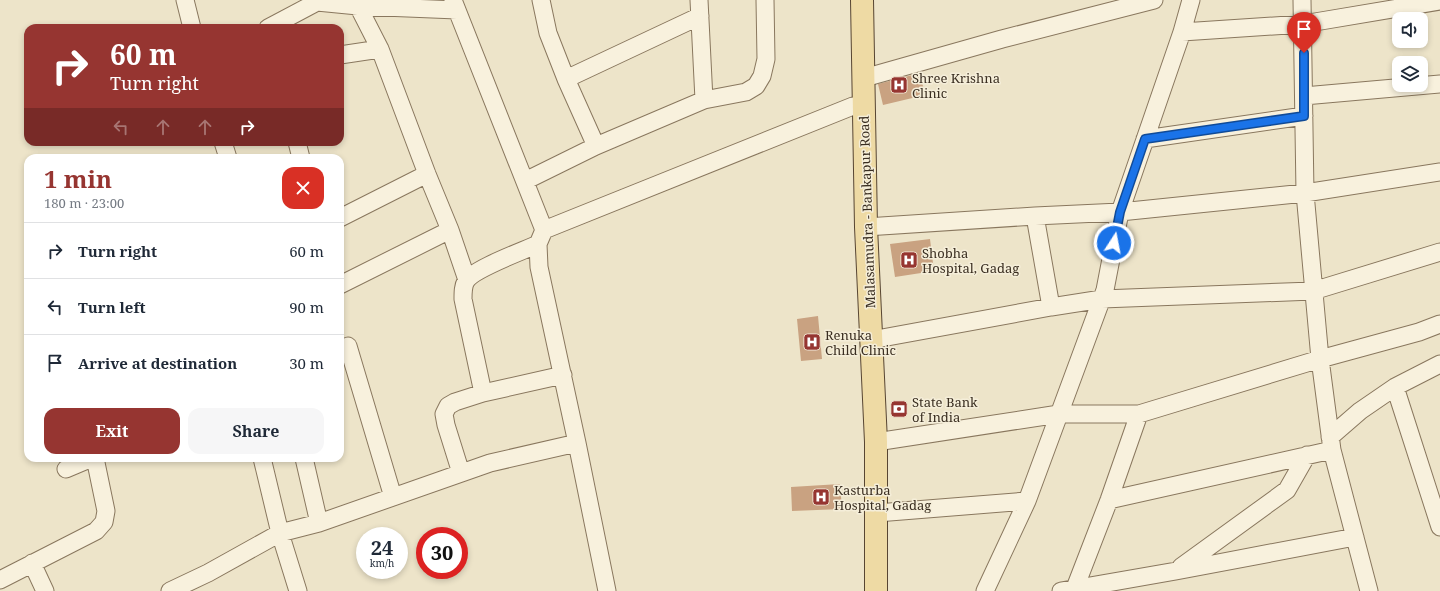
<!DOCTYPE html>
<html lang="en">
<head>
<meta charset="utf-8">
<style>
	:root { --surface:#fff; --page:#f6f6f7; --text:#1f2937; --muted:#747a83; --line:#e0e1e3; --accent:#963531 }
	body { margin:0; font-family:"Noto Serif",serif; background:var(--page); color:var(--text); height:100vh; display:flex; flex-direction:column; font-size:15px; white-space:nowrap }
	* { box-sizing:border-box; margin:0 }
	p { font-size:13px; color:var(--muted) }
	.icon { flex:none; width:22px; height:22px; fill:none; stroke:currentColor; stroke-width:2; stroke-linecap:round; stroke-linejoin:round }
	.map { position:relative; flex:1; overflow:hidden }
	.sheet { position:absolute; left:24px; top:154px; width:320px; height:308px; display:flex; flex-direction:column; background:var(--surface); border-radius:12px; box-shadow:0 2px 6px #0003 }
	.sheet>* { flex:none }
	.banner { position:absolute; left:24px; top:24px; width:320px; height:122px; border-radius:12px; box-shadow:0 2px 6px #0003; background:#963531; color:#fff; overflow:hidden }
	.tools { position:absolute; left:1392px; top:12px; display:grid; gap:8px }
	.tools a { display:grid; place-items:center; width:36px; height:36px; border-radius:8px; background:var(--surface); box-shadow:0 2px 6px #0003; font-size:20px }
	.speed { position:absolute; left:356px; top:527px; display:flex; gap:8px; font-size:20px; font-weight:700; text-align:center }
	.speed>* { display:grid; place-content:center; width:52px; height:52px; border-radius:50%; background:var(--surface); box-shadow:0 2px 6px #0003; line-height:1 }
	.speed small { font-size:10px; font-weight:400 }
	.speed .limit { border:6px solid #d22; background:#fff; color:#111 }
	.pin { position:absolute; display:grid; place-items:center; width:34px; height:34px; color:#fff; margin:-41px -17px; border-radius:50% 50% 50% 0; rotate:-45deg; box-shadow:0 0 4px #0007 }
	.pin .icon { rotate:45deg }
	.me { position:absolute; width:44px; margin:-22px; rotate:11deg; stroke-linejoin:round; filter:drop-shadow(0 0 3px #0008) }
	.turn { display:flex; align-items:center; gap:14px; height:84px; padding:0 20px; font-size:18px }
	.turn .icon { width:52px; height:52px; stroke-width:2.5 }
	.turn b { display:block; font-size:28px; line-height:34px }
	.lanes { display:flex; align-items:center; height:38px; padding:0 20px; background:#0003; justify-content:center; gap:20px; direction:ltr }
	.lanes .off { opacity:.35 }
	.round { display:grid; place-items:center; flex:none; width:42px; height:42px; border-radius:12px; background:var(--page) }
	.headline { display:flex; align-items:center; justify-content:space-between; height:68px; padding:0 20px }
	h1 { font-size:24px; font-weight:700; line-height:30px; color:var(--accent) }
	.primary-button { display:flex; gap:8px; margin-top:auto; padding:8px 20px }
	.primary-button a { flex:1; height:46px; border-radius:12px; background:var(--accent); color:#fff; font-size:16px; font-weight:700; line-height:46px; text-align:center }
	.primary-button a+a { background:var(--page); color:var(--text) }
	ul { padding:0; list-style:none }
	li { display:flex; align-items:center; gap:12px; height:56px; padding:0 20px; border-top:1px solid var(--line) }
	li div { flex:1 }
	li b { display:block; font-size:15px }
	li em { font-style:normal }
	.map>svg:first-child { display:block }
	.building { fill:#c9a281 }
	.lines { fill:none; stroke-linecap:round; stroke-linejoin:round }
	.minor-casing { stroke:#89775e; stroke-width:19 }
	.major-casing { stroke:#574532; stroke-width:24 }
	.minor { stroke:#f8f1dd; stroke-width:17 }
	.major { stroke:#eedaa4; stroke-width:22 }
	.route-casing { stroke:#114b97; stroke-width:10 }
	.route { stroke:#1a73e8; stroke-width:7 }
	.labels { text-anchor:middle; stroke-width:3; stroke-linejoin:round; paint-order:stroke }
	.poi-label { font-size:13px; fill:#3a2e21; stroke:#f5eed9; text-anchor:start }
	.street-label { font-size:13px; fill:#3a2e21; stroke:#f5eed9 }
</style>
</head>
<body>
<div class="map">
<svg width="1440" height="591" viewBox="0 0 1440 591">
	<rect width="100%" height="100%" fill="#ede4c9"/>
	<path class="building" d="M920,73L925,95L883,105L878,84Z
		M930,239L934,271L895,277L890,244Z
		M818,316L822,359L801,361L797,319Z
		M840,484L842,509L792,511L791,487Z"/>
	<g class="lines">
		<defs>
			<path id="minor" d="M185,0L192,28
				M453,0L544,230
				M541,0L548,33L566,79L596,146
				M699,0L704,100
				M1302,0L1305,193L1320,359L1332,450L1369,591
				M457,10L358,6L380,49L427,174L450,230L467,280
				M268,28L317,2L358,6
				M1182,32L1303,24L1440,1
				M340,55L380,49
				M864,78L1002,39L1154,0
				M566,79L700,16
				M1304,96L1440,84
				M1145,139L1304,116
				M223,142L228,158
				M297,142L301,158
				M525,181L596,146L704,100L746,92L756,86L762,76L766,59L765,0
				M1035,216L1051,307
				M340,218L427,174
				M866,227L1035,216L1120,212L1305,193L1440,172
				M340,285L450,230
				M871,340L1051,307L1102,299L1313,291L1440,252
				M348,346L393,497
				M1395,387L1440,527
				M483,393L463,299C463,292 463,286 466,281C473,269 523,251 538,244
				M1330,437L1360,411L1395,387L1440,364
				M876,442L1059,414H1139L1320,359L1419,332L1440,324
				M262,458L280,533L298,591
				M304,458L319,523
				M66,469L92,458
				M461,473L446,425L444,414L448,406L455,402L483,393L563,375
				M1109,500L1332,450
				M877,513L1027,501
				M32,563L45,591
				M1181,567L1287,490L1307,455
				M0,580L96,531L104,522L106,511L95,458
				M1075,588L1109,500L1139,414
				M170,591L208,573L280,533L319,523L490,463L577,443
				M607,591L577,443L539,267L538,244L544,230L853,106
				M985,591L1027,501L1105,290L1120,212L1182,32L1191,0
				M1061,591L1176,571L1355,537"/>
			<path id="major" d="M862,0L866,227L876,442V591"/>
		</defs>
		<use href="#minor" class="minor-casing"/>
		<use href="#major" class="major-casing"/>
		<use href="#minor" class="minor"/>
		<use href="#major" class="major"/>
	</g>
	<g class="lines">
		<defs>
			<path id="route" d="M1114,243L1120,212L1145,139L1304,116V53"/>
		</defs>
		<use href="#route" class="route-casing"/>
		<use href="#route" class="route"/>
	</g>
	<defs>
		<symbol id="hospital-square" viewBox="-11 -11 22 22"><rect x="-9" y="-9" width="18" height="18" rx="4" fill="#963531" stroke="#f5eed9"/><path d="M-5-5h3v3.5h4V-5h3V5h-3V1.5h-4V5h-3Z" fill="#fff"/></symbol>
		<symbol id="bank-square" viewBox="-11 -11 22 22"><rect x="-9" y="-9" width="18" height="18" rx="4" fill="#963531" stroke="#f5eed9"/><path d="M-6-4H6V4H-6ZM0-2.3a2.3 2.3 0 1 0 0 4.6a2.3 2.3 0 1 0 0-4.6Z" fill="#fff"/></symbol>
	</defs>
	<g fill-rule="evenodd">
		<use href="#hospital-square" x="889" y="75" width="20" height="20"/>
		<use href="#hospital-square" x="899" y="250" width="20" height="20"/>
		<use href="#hospital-square" x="802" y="332" width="20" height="20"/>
		<use href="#bank-square" x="889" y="399" width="20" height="20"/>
		<use href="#hospital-square" x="811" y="487" width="20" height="20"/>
	</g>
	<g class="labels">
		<g class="poi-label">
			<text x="912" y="83">Shree Krishna<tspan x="912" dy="15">Clinic</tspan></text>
			<text x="922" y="258">Shobha<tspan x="922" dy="15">Hospital, Gadag</tspan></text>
			<text x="825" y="340">Renuka<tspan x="825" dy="15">Child Clinic</tspan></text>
			<text x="912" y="407">State Bank<tspan x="912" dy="15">of India</tspan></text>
			<text x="834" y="495">Kasturba<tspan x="834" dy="15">Hospital, Gadag</tspan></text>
		</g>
		<g class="street-label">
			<text transform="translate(867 212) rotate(-92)" y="5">Malasamudra - Bankapur Road</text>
		</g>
	</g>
</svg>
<div class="tools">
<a><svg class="icon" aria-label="sound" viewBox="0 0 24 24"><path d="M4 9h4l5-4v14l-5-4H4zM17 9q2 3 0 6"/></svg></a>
<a><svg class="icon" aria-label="layers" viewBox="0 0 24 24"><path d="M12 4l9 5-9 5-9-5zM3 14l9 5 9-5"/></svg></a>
</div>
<div class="speed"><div>24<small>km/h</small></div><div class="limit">30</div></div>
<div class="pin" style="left:1304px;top:53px;background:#d93025"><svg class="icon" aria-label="arrive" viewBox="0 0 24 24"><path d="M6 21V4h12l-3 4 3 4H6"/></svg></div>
<svg class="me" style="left:1114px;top:243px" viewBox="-20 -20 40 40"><circle r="17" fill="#1a73e8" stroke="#fff" stroke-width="3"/><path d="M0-11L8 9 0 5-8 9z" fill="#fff"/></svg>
<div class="banner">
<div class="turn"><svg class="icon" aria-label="right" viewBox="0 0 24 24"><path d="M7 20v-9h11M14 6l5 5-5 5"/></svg><div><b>60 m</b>Turn right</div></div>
<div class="lanes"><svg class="icon off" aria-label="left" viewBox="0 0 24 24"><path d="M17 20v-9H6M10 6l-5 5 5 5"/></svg><svg class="icon off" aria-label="ahead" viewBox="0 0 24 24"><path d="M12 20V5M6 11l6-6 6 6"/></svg><svg class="icon off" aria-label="ahead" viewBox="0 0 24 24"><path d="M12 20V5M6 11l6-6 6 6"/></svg><svg class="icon" aria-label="right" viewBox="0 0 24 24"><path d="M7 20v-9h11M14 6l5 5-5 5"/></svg></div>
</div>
<section class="sheet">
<div class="headline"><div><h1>1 min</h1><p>180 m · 23:00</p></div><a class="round" style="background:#d93025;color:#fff"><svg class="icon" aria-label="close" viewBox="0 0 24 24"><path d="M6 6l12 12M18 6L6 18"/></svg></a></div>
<ul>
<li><svg class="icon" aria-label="right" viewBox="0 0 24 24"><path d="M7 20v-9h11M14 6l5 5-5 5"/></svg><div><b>Turn right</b></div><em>60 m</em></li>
<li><svg class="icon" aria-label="left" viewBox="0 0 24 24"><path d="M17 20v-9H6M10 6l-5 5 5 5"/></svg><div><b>Turn left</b></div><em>90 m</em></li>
<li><svg class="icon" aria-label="arrive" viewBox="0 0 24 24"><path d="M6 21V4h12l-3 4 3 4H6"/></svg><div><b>Arrive at destination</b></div><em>30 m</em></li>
</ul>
<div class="primary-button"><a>Exit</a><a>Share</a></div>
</section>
</div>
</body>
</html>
